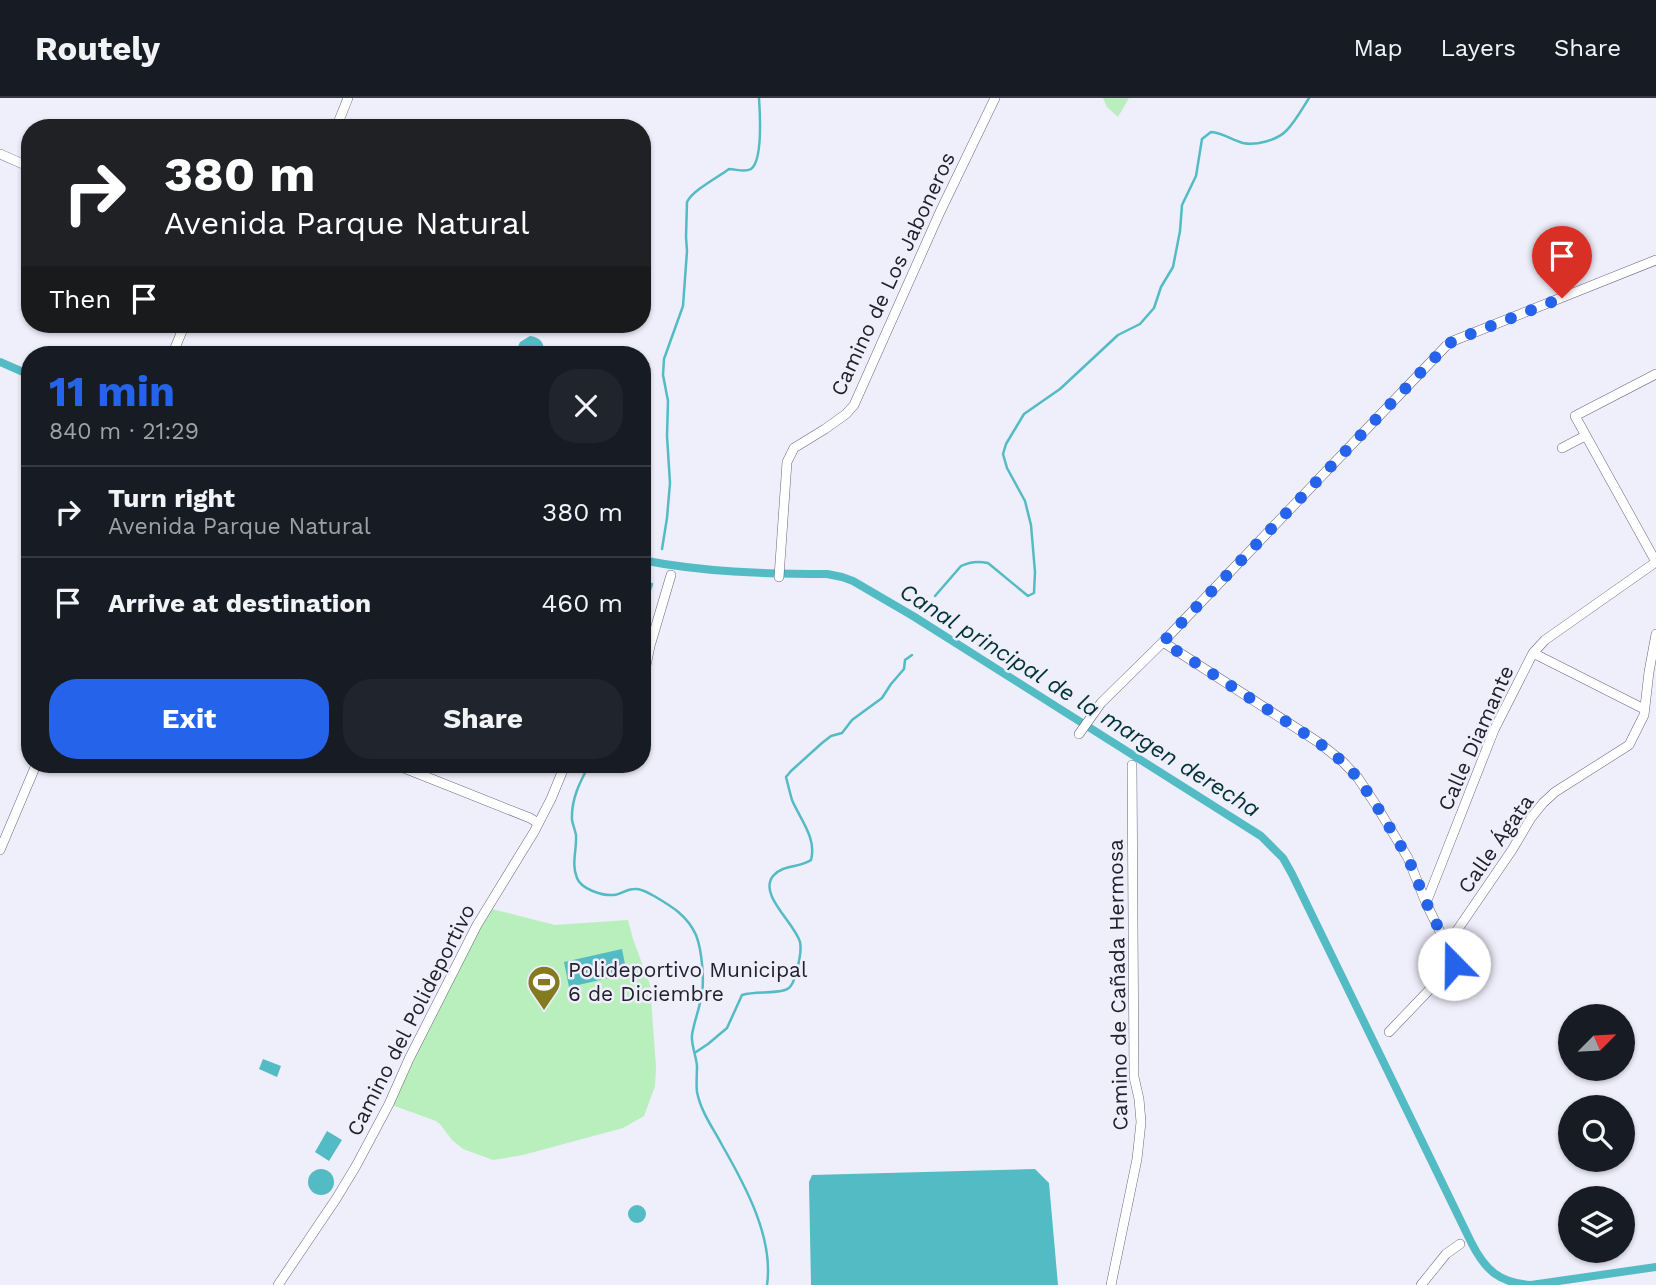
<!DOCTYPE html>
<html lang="en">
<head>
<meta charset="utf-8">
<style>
	:root { --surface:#171b24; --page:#20242c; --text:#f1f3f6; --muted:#9ea1a6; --line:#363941; --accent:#2563eb }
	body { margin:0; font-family:"Work Sans",sans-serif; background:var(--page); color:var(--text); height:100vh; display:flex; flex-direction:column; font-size:26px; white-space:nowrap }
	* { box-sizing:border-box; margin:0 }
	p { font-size:23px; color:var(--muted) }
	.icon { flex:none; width:38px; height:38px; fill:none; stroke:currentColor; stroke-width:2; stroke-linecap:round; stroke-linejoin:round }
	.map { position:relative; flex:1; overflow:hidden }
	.panel { position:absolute; left:21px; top:248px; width:630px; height:427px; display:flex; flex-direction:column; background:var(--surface); border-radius:28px; box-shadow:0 2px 5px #0004 }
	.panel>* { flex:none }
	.hud { position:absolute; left:21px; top:21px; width:630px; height:214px; border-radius:28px; box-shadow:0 2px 5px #0004; background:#202124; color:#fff; overflow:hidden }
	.needle { width:46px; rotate:66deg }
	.controls { position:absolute; left:1558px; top:906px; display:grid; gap:14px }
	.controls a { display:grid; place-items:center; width:77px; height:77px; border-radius:50%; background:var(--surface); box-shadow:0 2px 5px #0004; font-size:35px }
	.pin { position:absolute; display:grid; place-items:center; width:60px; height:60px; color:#fff; margin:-72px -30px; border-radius:50% 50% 50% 0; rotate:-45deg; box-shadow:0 0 7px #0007 }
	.pin .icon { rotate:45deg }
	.me { position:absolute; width:77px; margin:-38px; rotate:338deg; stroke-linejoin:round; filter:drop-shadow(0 0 5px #0008) }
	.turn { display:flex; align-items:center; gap:24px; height:147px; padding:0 28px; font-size:32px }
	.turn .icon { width:91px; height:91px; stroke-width:2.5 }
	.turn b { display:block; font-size:49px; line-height:60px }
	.then { display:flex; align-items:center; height:66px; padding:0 28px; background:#0003; gap:14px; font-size:26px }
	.round { display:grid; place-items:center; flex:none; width:74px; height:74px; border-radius:28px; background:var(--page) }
	.summary { display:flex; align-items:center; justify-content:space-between; height:119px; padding:0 28px }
	h1 { font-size:42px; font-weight:700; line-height:52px; color:var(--accent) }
	.cta { display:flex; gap:14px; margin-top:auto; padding:14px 28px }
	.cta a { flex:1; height:80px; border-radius:28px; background:var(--accent); color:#fff; font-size:28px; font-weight:700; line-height:80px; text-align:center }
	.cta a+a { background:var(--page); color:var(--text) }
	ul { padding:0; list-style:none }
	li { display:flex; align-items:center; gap:21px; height:91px; padding:0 28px; border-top:2px solid var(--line) }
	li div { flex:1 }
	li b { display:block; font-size:26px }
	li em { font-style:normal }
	header { display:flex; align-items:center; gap:42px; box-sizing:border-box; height:98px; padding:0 35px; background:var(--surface); border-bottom:2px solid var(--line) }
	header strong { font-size:33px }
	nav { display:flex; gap:38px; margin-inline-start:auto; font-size:24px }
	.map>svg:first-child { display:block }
	.green { fill:#b8efbd }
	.water { fill:#53bbc3 }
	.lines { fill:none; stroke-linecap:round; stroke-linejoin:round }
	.stream { stroke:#53bbc3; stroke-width:2.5 }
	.canal { stroke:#53bbc3; stroke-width:8 }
	.minor-casing { stroke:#6a6681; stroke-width:10 }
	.minor { stroke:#fff; stroke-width:9 }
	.route { stroke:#2563eb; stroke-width:12; stroke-dasharray:0 21.6 }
	.labels { text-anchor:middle; stroke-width:5; stroke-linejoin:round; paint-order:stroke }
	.street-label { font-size:21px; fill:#22202c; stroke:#efeefb }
	.poi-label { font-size:21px; fill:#22202c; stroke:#efeefb; text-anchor:start }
	.water-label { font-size:23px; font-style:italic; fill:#003337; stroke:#efeefb }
</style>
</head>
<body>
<header>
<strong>Routely</strong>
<nav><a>Map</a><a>Layers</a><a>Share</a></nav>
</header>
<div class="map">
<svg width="1656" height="1187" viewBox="0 0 1656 1187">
	<rect width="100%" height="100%" fill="#efeefb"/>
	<path class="green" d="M1103,0H1129L1118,19L1107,9Z
		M492,811L555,827L628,822L633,841L650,887L656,969L655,988L644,1018L623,1030L523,1057L493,1062L463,1051L452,1042L440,1026L436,1023L392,1007L466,855Z"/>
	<path class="water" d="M530,238C541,239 546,247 543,257H519L517,251L520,244Z
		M622,851L627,876L569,889L564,864Z
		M263,961L281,968L277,979L259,971Z
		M327,1033L342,1042L329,1063L315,1054Z
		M308 1084a13 13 0 1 1 26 0a13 13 0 1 1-26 0Z
		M1035,1071L1049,1085L1058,1187H811L809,1084L812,1077Z
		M628 1116a9 9 0 1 1 18 0a9 9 0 1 1-18 0Z"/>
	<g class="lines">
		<path class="stream" d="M662,451L667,420L670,385L667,338L668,303L663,277L664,261L683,208L687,153L686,139L687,104C693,92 717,80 729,71C736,71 745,75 751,71C763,62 760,15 759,0
			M935,498L961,468C969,464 979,463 988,465L1028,498L1034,495L1035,474L1031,427L1025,403L1007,370L1003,356L1006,346L1024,316L1060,291L1118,237L1140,226L1154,210L1161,189L1173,169L1180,133L1182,107L1196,78L1202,41L1211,34C1223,35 1232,42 1243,45C1256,48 1277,42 1286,33C1295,24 1302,11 1309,0
			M642,514L652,486
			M589,667C580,684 571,701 572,722C573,727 575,732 576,737C577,752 571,766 577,780C581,791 602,798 614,797C621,796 627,791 634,791C642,790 648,795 654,798C671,808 687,817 696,837C702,852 705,885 701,900C699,912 694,924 692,937C691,947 696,957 697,968C697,976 696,986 697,994C701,1014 713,1030 722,1047C745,1087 774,1140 767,1187
			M696,954L708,946L727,930L742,897C756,893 771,896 785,892C792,890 794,882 796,875C799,865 802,854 800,844C795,825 758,797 773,778C783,766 800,770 811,762C817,740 800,721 792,702C790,695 788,687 786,679L791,673L822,645L831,638L842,635L852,622L882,600L891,586L904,571L905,562L912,557"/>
		<path class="canal" d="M0,264L30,277
			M642,462C702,474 765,476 827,476L842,479L853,483L913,518L1261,738L1283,760L1292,776L1471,1144C1485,1172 1499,1185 1531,1187L1656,1169"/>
		<defs>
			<path id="minor" d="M336,30L348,0
				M0,56L30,69
				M172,257L185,226
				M1656,276L1575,318L1656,464
				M1562,350L1585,338
				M779,479L787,364L794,350L825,331L846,316L854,307L940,114L995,0
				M1163,544L1318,644L1343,664L1358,680L1376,707L1408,760L1426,805L1451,856L1454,866L1389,934
				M1533,555L1644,611
				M642,587L650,548L671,477
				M1079,636L1101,605L1163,544L1446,248L1453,243L1656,162
				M404,670L530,720L538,725
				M0,752L36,667
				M1426,805L1494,632L1533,555L1545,542L1656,464
				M1447,847L1512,752L1531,720L1543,705L1555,694L1629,647L1644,617L1649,574L1656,536
				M278,1187L336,1101L356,1068L389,1006L409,961L477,827L534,734L551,701L565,667
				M1111,1187L1137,1061L1141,1024L1139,1001L1134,979L1132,667
				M1421,1187L1446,1156L1460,1146"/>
		</defs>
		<use href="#minor" class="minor-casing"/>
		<use href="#minor" class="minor"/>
	</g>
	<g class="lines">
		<path class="route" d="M1454,866L1451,856L1426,804L1408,760L1376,707L1358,680L1343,664L1318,644L1163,544L1446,248L1453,243L1562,200"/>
	</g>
	<defs>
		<symbol id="stadium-pin" viewBox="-11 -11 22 30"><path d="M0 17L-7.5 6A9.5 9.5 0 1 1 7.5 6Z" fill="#847a20" stroke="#efeefb"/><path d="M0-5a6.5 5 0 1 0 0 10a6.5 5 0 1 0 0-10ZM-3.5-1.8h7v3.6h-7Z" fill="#fff"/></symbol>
	</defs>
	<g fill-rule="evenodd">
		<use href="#stadium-pin" x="525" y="865" width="38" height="52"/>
	</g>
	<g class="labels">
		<g class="street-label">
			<text transform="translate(893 176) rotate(-65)" y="7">Camino de Los Jaboneros</text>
			<text transform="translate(1476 640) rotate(-66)" y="7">Calle Diamante</text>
			<text transform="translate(1496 746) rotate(-55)" y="7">Calle Ágata</text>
			<text transform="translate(1118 887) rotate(-91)" y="7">Camino de Cañada Hermosa</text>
			<text transform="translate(411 922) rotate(-63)" y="7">Camino del Polideportivo</text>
		</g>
		<g class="poi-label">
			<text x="568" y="879">Polideportivo Municipal<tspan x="568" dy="24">6 de Diciembre</tspan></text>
		</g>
		<g class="water-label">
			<text transform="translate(1080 602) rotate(32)" y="8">Canal principal de la margen derecha</text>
		</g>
	</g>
</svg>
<div class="controls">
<a><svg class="needle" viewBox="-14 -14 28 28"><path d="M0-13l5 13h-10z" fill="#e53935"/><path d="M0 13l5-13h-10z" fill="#9ea1a6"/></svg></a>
<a><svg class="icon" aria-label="search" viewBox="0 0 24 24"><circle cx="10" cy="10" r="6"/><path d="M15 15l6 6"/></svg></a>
<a><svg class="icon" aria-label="layers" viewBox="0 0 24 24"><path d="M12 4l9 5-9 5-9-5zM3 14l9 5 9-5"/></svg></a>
</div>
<div class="pin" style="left:1562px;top:200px;background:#d93025"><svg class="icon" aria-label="arrive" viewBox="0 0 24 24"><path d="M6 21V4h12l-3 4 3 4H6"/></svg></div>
<svg class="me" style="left:1454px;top:866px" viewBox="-20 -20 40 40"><circle r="19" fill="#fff"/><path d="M0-13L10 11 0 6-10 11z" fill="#2563eb"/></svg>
<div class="hud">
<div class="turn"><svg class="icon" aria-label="right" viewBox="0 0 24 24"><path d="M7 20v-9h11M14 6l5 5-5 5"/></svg><div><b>380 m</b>Avenida Parque Natural</div></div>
<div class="then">Then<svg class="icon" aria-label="arrive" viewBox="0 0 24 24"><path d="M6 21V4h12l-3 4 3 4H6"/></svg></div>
</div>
<section class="panel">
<div class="summary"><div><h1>11 min</h1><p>840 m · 21:29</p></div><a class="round"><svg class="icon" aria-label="close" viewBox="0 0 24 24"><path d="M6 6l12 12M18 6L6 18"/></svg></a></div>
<ul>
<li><svg class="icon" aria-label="right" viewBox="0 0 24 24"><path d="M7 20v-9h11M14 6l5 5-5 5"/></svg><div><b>Turn right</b><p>Avenida Parque Natural</p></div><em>380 m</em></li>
<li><svg class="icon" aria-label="arrive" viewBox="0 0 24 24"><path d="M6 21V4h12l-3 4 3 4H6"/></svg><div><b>Arrive at destination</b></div><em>460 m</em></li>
</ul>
<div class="cta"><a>Exit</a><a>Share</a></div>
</section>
</div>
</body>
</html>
